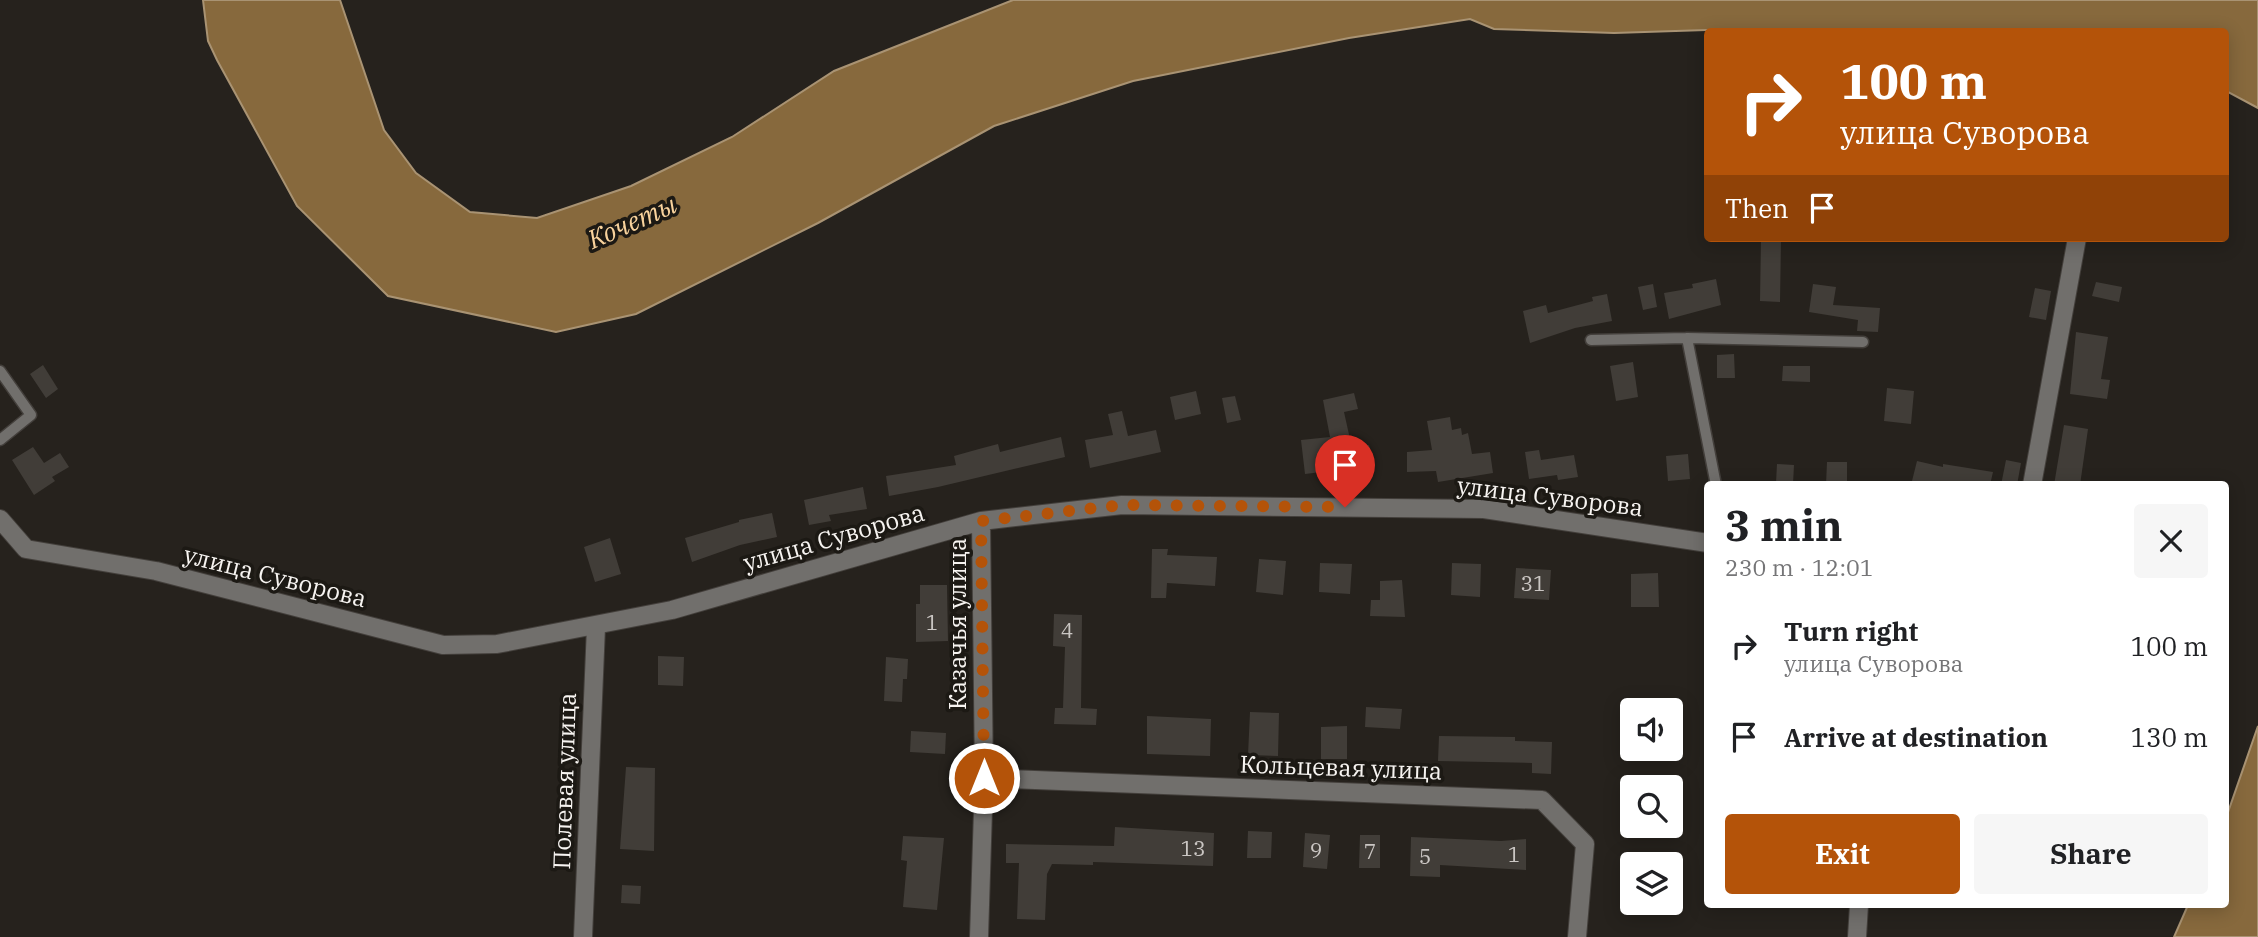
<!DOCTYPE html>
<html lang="en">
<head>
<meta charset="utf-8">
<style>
	:root { --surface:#fff; --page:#f6f6f6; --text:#202124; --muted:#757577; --accent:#b45309 }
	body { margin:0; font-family:"IBM Plex Serif",serif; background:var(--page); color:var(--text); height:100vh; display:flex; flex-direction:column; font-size:26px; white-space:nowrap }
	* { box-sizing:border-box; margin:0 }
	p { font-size:23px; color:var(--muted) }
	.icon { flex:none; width:38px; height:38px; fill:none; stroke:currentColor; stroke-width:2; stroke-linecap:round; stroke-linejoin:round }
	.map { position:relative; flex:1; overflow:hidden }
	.panel { position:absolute; left:1704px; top:481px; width:525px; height:427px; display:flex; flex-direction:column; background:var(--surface); border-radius:7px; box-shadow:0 4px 18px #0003 }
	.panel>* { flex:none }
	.hud { position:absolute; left:1704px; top:28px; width:525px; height:214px; border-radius:7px; box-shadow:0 4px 18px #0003; background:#b45309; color:#fff; overflow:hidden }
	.controls { position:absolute; left:1620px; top:698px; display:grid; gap:14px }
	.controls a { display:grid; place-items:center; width:63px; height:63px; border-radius:7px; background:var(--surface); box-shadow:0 4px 18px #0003; font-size:35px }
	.pin { position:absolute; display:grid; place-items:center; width:60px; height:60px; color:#fff; margin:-72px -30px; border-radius:50% 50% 50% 0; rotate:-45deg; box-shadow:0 0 7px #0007 }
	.pin .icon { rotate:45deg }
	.me { position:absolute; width:77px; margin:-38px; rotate:0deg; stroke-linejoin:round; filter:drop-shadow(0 0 5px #0008) }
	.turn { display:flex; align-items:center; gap:24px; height:147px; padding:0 21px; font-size:32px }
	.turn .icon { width:91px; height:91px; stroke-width:2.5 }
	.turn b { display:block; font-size:49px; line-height:60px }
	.then { display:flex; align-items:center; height:66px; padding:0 21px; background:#0003; gap:14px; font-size:26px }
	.round { display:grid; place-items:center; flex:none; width:74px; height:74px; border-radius:7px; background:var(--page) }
	.overview { display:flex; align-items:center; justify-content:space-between; height:119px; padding:0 21px }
	h1 { font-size:42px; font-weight:700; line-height:52px }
	.cta { display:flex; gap:14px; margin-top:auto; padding:14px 21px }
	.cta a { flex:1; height:80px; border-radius:7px; background:var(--accent); color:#fff; font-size:28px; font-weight:700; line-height:80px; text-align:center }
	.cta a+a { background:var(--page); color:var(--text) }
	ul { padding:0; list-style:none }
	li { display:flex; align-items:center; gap:21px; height:91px; padding:0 21px }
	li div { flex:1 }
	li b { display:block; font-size:26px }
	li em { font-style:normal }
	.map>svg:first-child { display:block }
	.water { fill:#87693d; stroke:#a99373; stroke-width:2 }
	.building { fill:#413d38 }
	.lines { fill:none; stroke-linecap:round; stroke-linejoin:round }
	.lane-casing { stroke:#433f3b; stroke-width:13 }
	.street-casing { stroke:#433f3b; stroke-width:20 }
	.lane { stroke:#716f6c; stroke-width:10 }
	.street { stroke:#716f6c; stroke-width:18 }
	.route { stroke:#b45309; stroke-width:12; stroke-dasharray:0 21.6 }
	.labels { text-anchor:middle; stroke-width:7; stroke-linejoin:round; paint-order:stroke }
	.number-label { font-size:21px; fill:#cac6c3 }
	.street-label { font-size:24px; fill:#f7f4f1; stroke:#1c1914 }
	.water-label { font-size:26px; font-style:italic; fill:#f9d39d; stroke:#1c1914 }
</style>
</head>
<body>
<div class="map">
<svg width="2258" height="937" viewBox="0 0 2258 937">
	<rect width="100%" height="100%" fill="#26221d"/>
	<path class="water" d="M203,0H340L384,130L416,173L470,212L537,218L631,186L732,137L834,71L1013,0H2258V108L2226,91V32H1750L1737,29L1614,33L1494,29L1470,19L1349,38L1133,81L994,126L818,223L636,314L556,332L388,296L297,206L217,60L208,41Z
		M2258,726V937H2174L2188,905H2226V818Z"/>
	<path class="building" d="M1761,238H1781L1780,302L1760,301Z
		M1716,279L1721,305L1669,319L1664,293L1693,288L1692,284Z
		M2096,282L2122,287L2119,302L2092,296Z
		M1653,284L1657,307L1643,310L1638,287Z
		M1813,284L1836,287L1833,305L1880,308L1878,332L1857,331L1858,320L1809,312Z
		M2035,288L2051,291L2046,320L2029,317Z
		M1607,294L1612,321L1575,328L1530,343L1523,311L1546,305L1548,313L1593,301L1592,297Z
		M2076,332L2108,337L2101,379L2110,380L2107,399L2070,394Z
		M1734,354L1735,378H1717V355Z
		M1633,362L1638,397L1616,401L1610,366Z
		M43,365L58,389L46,398L30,374Z
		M1783,366H1810V382L1782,381Z
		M1887,388L1914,391L1911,424L1884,421Z
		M1196,391L1201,414L1175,420L1170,397Z
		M1354,393L1358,409L1344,412L1352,448L1369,445L1374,468L1356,472L1355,468L1305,474L1301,440L1330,437L1323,400Z
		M1235,396L1241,420L1227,423L1222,398Z
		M1122,411L1128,436L1156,430L1161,452L1090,468L1085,440L1113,435L1108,414Z
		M1450,417L1452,430L1461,428L1462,435L1468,433L1472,454L1490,452L1493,473L1438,482L1436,471L1407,472V452L1432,450L1427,421Z
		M2064,425L2088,429L2080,485H2054Z
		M1061,437L1065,457L938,487L889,496L886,476L956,465L954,456L979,449L998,444L1000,452Z
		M33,447L44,463L60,453L69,467L52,477L55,481L34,495L12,460Z
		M1539,450L1541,460L1574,455L1578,477L1558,480L1557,475L1529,479L1525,452Z
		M1688,454L1690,479L1668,481L1666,456Z
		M2006,460L2021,463L2017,485H2001Z
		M1917,461L1943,467V464L1993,472L1990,485H1911Z
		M1827,462H1847V485H1826Z
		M1777,464L1794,465L1793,484L1776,483Z
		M863,487L867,509L829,515L831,521L809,525L804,500Z
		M772,513L777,537L740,545L692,562L685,538L739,522V520Z
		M610,538L621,574L595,582L584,547Z
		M1152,549H1168L1167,555L1217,557L1215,586L1167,583L1166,598H1151Z
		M1259,559L1286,561L1283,595L1256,592Z
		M1320,563L1352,564L1350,594L1319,592Z
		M1452,563L1481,564L1480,597L1451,595Z
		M1516,568L1551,570L1549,600L1514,598Z
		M1658,573L1659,607H1631V574Z
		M1402,580L1405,617L1370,616L1371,600H1380V581Z
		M920,585H947L948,641L916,642V604H920Z
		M1054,614L1082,615L1081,708L1097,709L1096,725L1054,724L1055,708H1063L1065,647L1053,646Z
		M658,656L684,657L683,686L658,685Z
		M886,657L908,659L907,679H903L902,702L884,701Z
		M1366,707L1402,709L1400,729L1365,727Z
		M1250,712L1279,713L1278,756L1248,755Z
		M1147,716L1211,719L1210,756L1147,754Z
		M1347,726V759H1321V727Z
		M911,731L946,733L945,754L910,752Z
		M1439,736L1515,737V741L1552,742L1551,774L1532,773V763L1438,761Z
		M626,767L655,768L654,851L620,849Z
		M1115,827L1214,833L1213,866L1093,862V865L1052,864L1047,874L1045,920L1017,919L1019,863H1006V844L1114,846Z
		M1248,831L1272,832L1271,858H1247Z
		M1305,833L1330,835L1327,869L1303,867Z
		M1360,835H1380V868H1359Z
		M903,836L944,838L937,910L903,907L907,861L901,860Z
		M1411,837L1501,841L1526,839V870L1440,865V877L1410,876Z
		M622,885L641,886L640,904L621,903Z"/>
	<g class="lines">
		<defs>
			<path id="lane" d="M1687,338L1716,485
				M1591,340L1687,338L1863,342
				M0,371L31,415L0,440"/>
			<path id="street" d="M2032,485L2077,238
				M0,519L26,549L156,571L443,645L497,644L672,610L981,521L1122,505L1484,509L1708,543
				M984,778L1542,800L1585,844L1577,937
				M583,937L596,627
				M979,937L984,778L981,521
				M1857,937L1859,905"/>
		</defs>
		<use href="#lane" class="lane-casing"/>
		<use href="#street" class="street-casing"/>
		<use href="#lane" class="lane"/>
		<use href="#street" class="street"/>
	</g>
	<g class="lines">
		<path class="route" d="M984,778L981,521L1122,505L1345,507"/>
	</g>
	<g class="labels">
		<g class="number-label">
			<text x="1533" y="591">31</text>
			<text x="932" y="630">1</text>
			<text x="1067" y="638">4</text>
			<text x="1193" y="856">13</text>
			<text x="1316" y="858">9</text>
			<text x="1370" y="859">7</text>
			<text x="1514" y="862">1</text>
			<text x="1425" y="864">5</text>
		</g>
		<g class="street-label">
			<text transform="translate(1550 497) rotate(7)" y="8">улица Суворова</text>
			<text transform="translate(834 538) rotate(-16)" y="8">улица Суворова</text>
			<text transform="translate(275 577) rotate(14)" y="8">улица Суворова</text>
			<text transform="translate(958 624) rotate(-90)" y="8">Казачья улица</text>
			<text transform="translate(1341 768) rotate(2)" y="8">Кольцевая улица</text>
			<text transform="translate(565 781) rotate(-88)" y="8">Полевая улица</text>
		</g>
		<g class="water-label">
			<text transform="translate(632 222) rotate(-24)" y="9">Кочеты</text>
		</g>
	</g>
</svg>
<div class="controls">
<a><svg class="icon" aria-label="sound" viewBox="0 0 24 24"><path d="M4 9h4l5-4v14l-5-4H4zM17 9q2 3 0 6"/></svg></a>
<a><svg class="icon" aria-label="search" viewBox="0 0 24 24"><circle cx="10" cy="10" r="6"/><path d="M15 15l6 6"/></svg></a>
<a><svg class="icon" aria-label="layers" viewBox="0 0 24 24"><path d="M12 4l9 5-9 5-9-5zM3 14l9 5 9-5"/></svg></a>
</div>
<div class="pin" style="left:1345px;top:507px;background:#d93025"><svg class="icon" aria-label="arrive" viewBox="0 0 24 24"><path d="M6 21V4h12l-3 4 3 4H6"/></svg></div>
<svg class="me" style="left:984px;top:778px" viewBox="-20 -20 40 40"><circle r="17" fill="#b45309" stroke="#fff" stroke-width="3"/><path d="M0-11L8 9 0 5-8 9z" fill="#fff"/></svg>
<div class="hud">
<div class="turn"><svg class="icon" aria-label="right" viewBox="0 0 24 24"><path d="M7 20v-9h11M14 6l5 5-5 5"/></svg><div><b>100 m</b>улица Суворова</div></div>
<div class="then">Then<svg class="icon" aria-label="arrive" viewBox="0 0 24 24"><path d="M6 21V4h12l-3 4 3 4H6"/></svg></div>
</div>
<section class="panel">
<div class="overview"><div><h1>3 min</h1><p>230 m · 12:01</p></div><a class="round"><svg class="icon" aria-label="close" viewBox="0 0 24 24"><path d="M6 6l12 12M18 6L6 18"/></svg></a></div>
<ul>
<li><svg class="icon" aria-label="right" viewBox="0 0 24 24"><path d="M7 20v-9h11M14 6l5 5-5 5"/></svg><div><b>Turn right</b><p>улица Суворова</p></div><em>100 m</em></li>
<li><svg class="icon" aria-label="arrive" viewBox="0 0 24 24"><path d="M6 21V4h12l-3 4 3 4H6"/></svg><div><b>Arrive at destination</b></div><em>130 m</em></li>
</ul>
<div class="cta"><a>Exit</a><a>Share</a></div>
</section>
</div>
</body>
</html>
